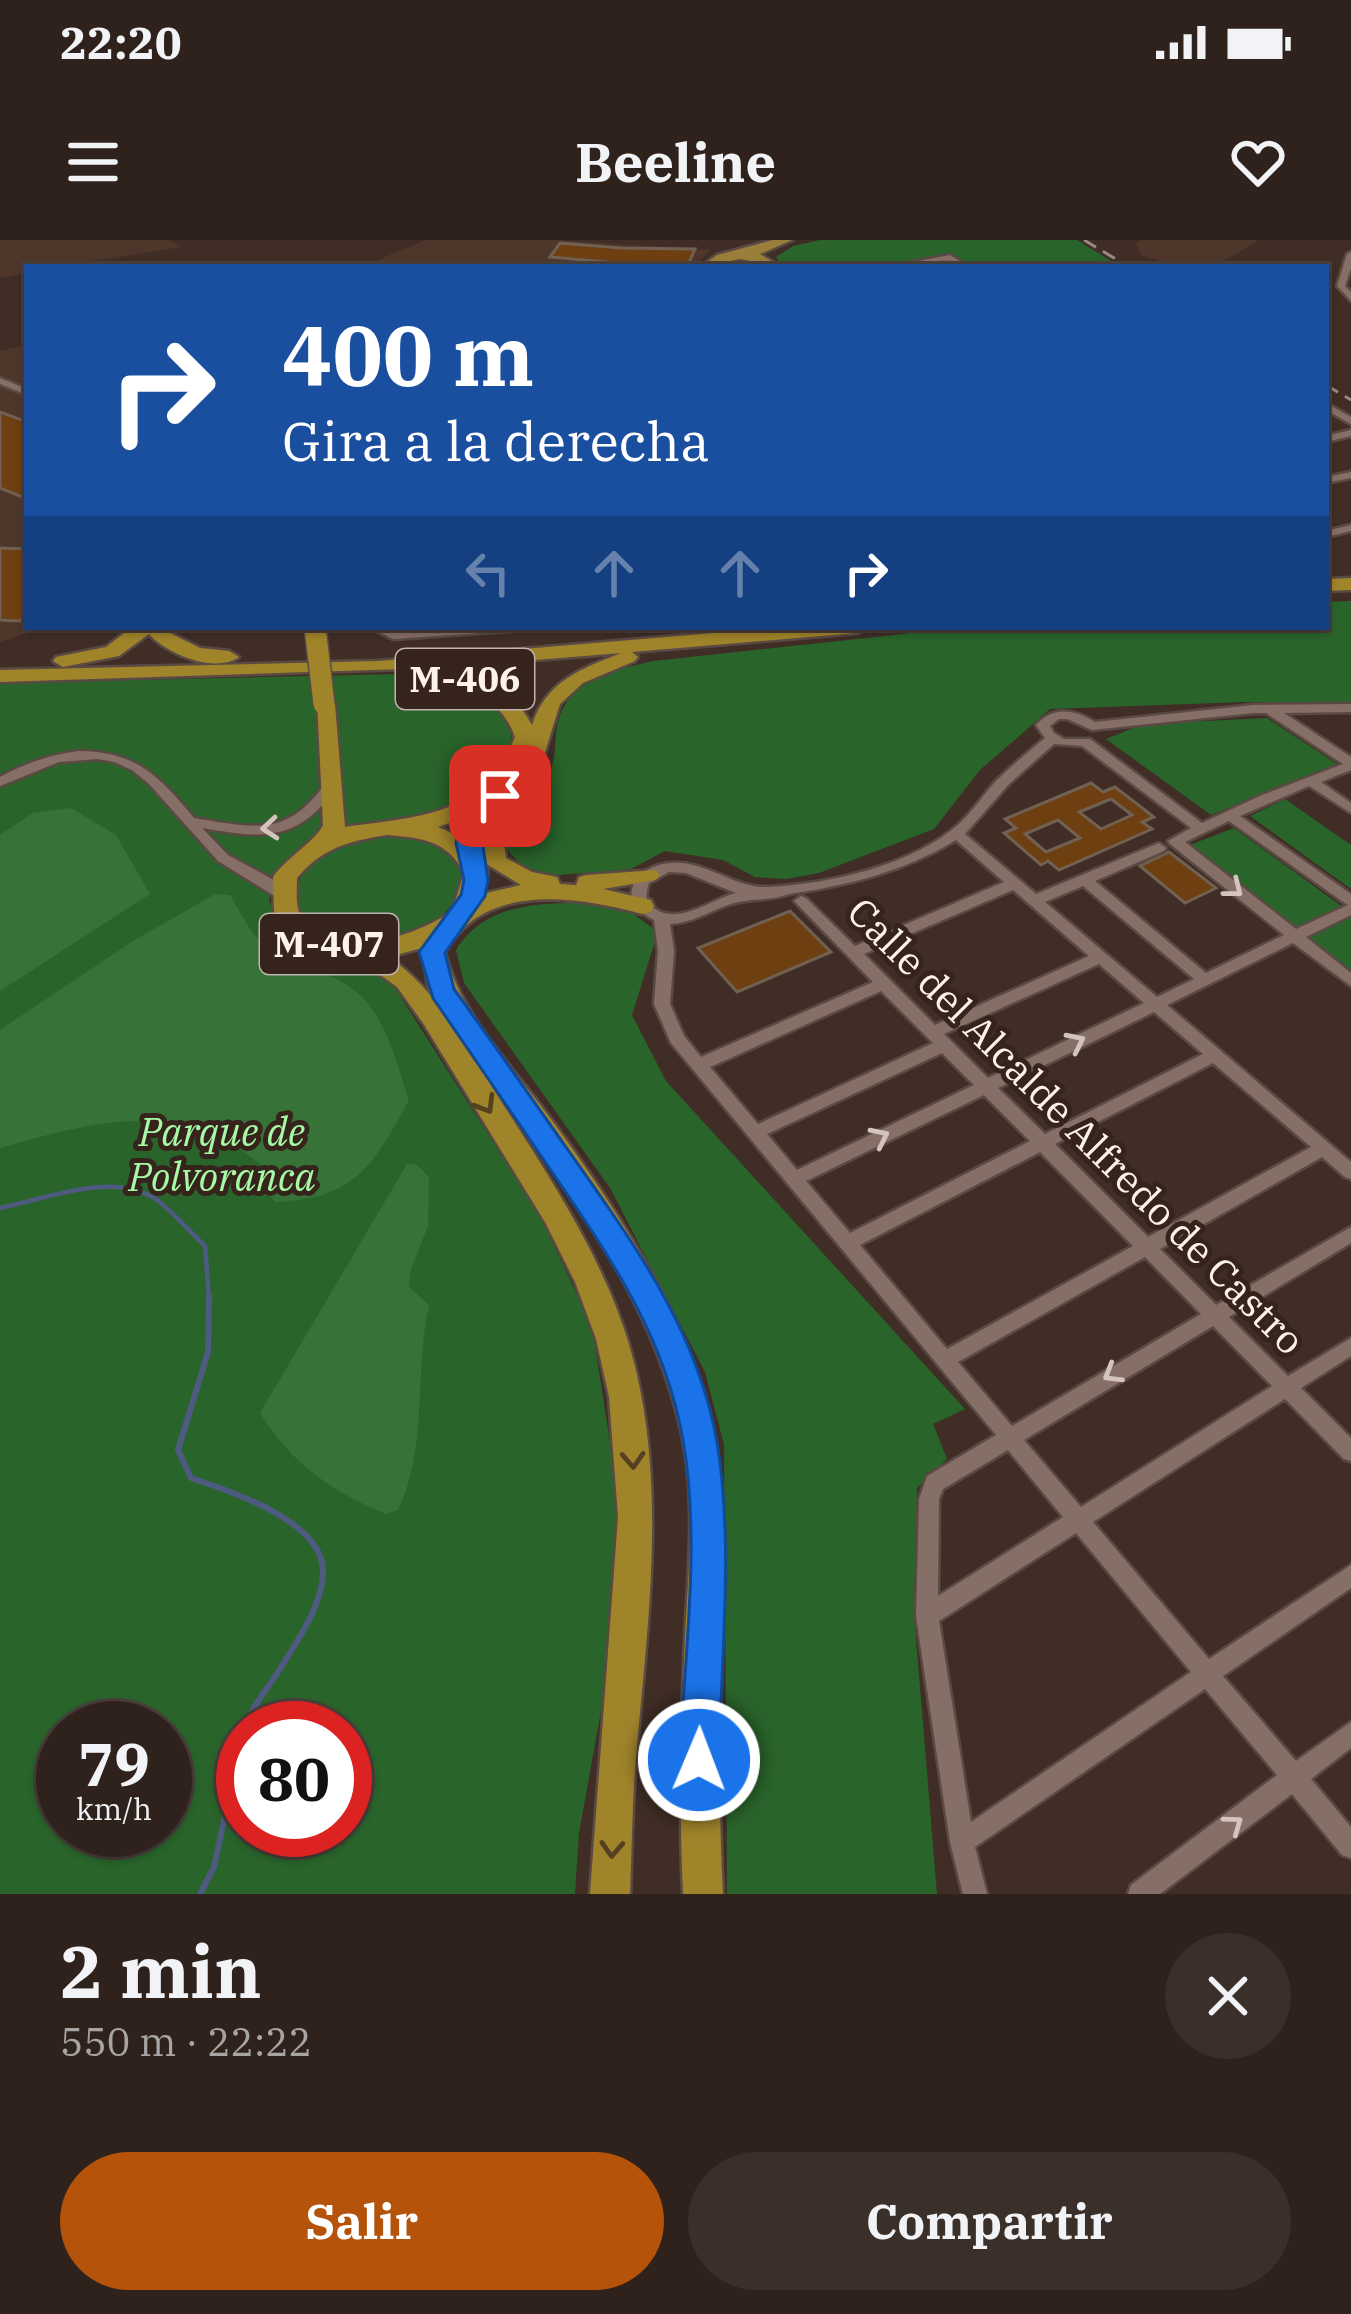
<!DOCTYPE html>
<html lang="es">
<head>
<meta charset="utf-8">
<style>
	:root { --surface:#2f221c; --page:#3b2f29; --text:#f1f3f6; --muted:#a7a4a3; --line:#4a3f3b; --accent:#b45309 }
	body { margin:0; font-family:"IBM Plex Serif",serif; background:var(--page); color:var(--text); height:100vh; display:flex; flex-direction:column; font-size:45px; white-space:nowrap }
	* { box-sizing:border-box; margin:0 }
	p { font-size:39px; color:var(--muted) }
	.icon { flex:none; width:66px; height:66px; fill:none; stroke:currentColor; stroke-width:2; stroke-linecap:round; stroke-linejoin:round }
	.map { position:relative; height:1654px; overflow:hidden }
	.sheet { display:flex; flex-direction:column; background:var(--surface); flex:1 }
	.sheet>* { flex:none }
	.hud { position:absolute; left:24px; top:24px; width:1305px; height:366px; border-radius:0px; box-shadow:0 3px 9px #0004,0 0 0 3px var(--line); background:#1a4fa0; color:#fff; overflow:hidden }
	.speed { position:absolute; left:36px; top:1461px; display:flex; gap:24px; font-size:60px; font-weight:700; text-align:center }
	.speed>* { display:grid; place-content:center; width:156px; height:156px; border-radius:50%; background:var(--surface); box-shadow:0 3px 9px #0004,0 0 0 3px var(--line); line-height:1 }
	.speed small { font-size:30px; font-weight:400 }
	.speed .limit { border:18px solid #d22; background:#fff; color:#111 }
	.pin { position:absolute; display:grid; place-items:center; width:102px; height:102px; color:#fff; margin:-51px; border-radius:24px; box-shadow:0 6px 18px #0006 }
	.me { position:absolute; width:132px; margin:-66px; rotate:1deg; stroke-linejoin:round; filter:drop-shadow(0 0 9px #0008) }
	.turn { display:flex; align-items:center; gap:42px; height:252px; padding:0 60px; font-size:54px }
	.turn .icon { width:156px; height:156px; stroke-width:2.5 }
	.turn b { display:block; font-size:84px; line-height:102px }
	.lanes { display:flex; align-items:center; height:114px; padding:0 60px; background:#0003; justify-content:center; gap:60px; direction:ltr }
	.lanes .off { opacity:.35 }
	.round { display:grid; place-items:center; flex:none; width:126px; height:126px; border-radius:63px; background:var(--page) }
	.headline { display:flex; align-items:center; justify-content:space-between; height:204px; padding:0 60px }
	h1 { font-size:72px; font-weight:700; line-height:90px }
	.action { display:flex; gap:24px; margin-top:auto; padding:24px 60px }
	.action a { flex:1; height:138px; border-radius:72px; background:var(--accent); color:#fff; font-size:48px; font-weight:700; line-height:138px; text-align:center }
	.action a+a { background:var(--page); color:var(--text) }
	.status { display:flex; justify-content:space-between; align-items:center; height:84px; padding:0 60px; background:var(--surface); direction:ltr }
	.status svg { height:33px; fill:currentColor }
	header { display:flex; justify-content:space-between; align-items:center; height:156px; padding:0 60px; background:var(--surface); font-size:54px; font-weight:700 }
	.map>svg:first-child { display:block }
	.built { fill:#4e362b }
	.green { fill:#29642b; fill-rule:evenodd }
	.forest { fill:#377339 }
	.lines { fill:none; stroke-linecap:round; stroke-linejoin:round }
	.stream-far1 { stroke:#4f5a81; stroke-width:4.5 }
	.stream { stroke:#4f5a81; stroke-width:6 }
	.building { fill:#6e3f10; stroke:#716153; stroke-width:3; fill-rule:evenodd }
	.minor-casing { stroke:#5a4a43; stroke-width:5 }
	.primary-casing { stroke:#5a4a43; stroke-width:5 }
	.trunk-casing { stroke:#5a4a43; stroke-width:5 }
	.minor { fill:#856f67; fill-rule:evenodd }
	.primary { fill:#997f39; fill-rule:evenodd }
	.trunk { fill:#a0842a; fill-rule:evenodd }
	.rail { stroke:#998983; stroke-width:3; stroke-dasharray:14 8; stroke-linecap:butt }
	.trunk-bridge-casing { stroke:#5a4a43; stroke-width:24; stroke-linecap:butt }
	.trunk-bridge { stroke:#a0842a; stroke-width:21 }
	.oneway { stroke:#d3c4bd }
	.oneway2 { stroke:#554020 }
	.route { fill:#1a73e8; stroke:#114b97; stroke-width:3 }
	.labels { text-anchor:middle; stroke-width:10; stroke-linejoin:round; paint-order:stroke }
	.shield { fill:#35231c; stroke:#c1b3ae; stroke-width:3 }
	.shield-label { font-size:36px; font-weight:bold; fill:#fdf1ec }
	.street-label { font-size:39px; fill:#fdf1ec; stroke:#35231c }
	.park-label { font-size:39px; font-style:italic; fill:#a6faa6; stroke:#35231c }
</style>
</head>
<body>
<div class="status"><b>22:20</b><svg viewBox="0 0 49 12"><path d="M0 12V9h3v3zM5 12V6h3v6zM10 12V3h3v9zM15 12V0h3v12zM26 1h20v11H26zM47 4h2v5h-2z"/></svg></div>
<header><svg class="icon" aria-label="menu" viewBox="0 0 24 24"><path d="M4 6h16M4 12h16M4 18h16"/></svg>Beeline<svg class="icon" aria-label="heart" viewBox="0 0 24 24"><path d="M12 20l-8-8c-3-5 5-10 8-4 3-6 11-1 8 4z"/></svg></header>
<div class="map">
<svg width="1351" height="1654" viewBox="0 0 1351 1654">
	<rect width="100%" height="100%" fill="#3f2d26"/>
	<path class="built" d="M0,0H168L182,7L55,27H27V33L0,38Z
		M426,0H558L711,10L693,27H361Z
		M1141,0H1259L1214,27H1186L1141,16L1136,3Z
		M27,105V387H44L0,402V111Z"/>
	<path class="green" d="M820,0H1077L1121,27H972L946,15L872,27H783L776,17L793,6Z
		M1351,361V464L1245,462L1050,469L980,530L934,589L819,633L786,639L755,637L723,620L665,611L631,629L559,635L524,628L504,606C512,570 535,564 549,534C558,515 553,497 559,478C571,439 618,429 653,421L968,387H1326V362Z
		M398,434C459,441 517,443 512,520C492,541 474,558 446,568C366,595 309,563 269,659C285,715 326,701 365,724C376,731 386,741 395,748L539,974L592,1086L623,1286L612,1410L579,1593L575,1654H0V443ZM63,1488H165V1590H63ZM243,1488H345V1590H243Z
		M1267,478L1337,524L1211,575L1106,499L1143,484Z
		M1285,559L1351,605V649L1250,576Z
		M1234,588L1351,673V731L1187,606Z
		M384,593C530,601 446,721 342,700C288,689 282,633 330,609C346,600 367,598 384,593Z
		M618,663L658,692L632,775L666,841L965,1169L933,1184L947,1219L917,1248L914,1374L937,1654H727L724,1205L705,1132L610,948L464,743L456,710C490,654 562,664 618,663Z"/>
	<path class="forest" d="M71,568L116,595L150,654L0,751V595L33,573Z
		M215,654L230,655C241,673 251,696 269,709C297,729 336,730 362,757C388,783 397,826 409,860C373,926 355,959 275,962L262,947V926C182,856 91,882 0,908V790L133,701Z
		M407,924H416L429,937L428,986L411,1029L409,1047L429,1065C414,1132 428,1208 398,1270L386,1274C331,1251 292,1224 260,1173Z"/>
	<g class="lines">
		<path class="stream-far1" d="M0,968C46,959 114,930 157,960C174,973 189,991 205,1006L209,1058"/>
		<path class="stream" d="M209,1055L208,1112L178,1210L191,1238C230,1251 321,1280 323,1330C324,1362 299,1398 283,1424C270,1446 253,1464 244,1488
			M200,1654L214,1627L243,1492"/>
	</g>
	<path class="building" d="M560,3L621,8L695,9L687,27H664L550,17Z
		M0,172L27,182V259L0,248Z
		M0,308L27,309V371L20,381L0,380Z
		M1091,543L1103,552L1115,547L1154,577L1142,582L1152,589L1059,630L1048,621L1041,625L1004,593L1016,588L1005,579ZM1111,559L1132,575L1101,589L1079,572ZM1058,580L1080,598L1046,612L1025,594Z
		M1169,612L1216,648L1185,663L1140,626Z
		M790,671L831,712L737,752L698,708Z"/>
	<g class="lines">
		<defs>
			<path id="minor" d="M1351,12V28L1345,46L1351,52V61L1337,46L1347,14Z
				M950,15L969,27C962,27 956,23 950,21C939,19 902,27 887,27Z
				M544,24H613L617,27H540Z
				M0,138L27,149V155L0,144Z
				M1326,163L1351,177V184L1326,170Z
				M1351,190V196L1326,202V196Z
				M1351,232V238L1326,243V237Z
				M1351,285V291L1326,297V291Z
				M369,387H385L395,391L457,387H517L511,391L393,399Z
				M1351,464V472L1284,473L1351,517V530L1321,542L1351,563V573L1309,546L1240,576L1351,654V675L1306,697L1351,733V746L1293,703L1167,765L1351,922V939L1345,937L1322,917L1160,1009L1216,1065L1351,987V1003L1229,1077L1288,1136L1351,1098V1116L1301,1148L1351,1198V1221L1344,1219L1285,1159L1093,1282L1209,1419L1351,1325V1348L1223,1436L1296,1521L1351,1482V1508L1311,1539L1351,1587V1618L1342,1615L1292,1554L1160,1654H1128L1131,1645L1277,1535L1205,1449L975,1607L987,1654H963L950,1602L916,1376L919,1259L927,1236L996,1195L671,803L654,764L658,711L654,680C613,661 634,625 671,623C706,620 734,649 769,647C829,644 914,625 960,583C973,571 983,555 996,541C1011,526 1028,512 1045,498L1036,485C1053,466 1074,469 1095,482L1253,465ZM1253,473H1266L1343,524L1262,555L1202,583L1090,499H1064L1054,493L1050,486L1059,479H1067L1092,490ZM1054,504L1082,506L1191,588L1168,601L1170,604L1284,695L1206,733L1095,641L1164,611L1166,608L1159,603L1036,654L965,594L1009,544ZM1229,581L1346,664L1348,665L1296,689L1185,602ZM956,600L1004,642L855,706L806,658L801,656L794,661L873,742L701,817L684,796L670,764L674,711L670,684C692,683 708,672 728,665C748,658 772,661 789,654C849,645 903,632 956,600ZM669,632L686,633L736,653C712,659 681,684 657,670C645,662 645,655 649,643ZM1083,646L1194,739L1157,757L1045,662ZM1013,650L1089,716L935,785L864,714ZM1099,724L1144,763L988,838L944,794ZM881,751L933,803L758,884L710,827ZM1154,772L1203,814L1045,894L998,848ZM942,813L974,845L797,930L767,894ZM1213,823L1311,907L1148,997L1055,904ZM984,855L1030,901L850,993L806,941ZM1040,912L1133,1006L947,1109L860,1005ZM1145,1017L1201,1074L1012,1186L958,1122ZM1213,1086L1272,1146L1081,1267L1024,1200ZM1008,1210L1063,1277L938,1356L939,1259L943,1249ZM1076,1293L1191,1432L971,1582L939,1381Z
				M78,511C136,511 159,536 194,578C254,588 288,598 326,542L331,541L338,545C299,602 265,599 202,588L228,615L272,639L290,656L283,661L218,621L149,544L132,530L114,522L98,519L59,522L0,546V537C25,523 50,515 78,511Z"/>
			<path id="primary" d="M773,0H792L760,14L781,27L740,19L700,27L717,15Z"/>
			<path id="trunk" d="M1351,338V350L1326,351V339Z
				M132,387H167L168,392L200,408L229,411L239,417C215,434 167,414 149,394L119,416L63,427L53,421L56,417L106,407Z
				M786,387H867L857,393L632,412L638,417L635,421L583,443L560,464L541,525L502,587L506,618L532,632L557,637L560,644L576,645L579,637L587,635L656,630L660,635L656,640L603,649L651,660L654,666L651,672L642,674C575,656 484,642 445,712C461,776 512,826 551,879C596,940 638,1003 671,1071C730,1191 724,1298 721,1427C719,1503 719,1578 723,1654H683C679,1569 681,1484 685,1399C688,1333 696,1265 683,1199C647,1023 520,898 429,751L422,708L389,717C443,754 474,821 510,875C555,946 603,1020 628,1101C669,1236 648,1379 636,1517C632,1563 632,1608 630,1654H590L618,1277L609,1157L596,1099L575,1042L545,982L423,783L397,747L357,718L319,710L289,694L274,671L273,637C287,617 316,601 323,585L317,460H331L335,464L345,587C419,576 482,578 515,497C500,456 469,448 430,438L427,434L435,428L0,442V430L378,421ZM621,413C581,429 546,441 532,485C511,446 479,436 438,428ZM497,558L478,587L483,622L521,645L482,654L488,633L470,601L438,587L476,573ZM387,595C422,598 447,600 464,633L452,671C417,696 332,725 301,676C295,667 297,650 297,638C322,608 349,601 387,595Z"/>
		</defs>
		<use href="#minor" class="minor-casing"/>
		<use href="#primary" class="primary-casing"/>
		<use href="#trunk" class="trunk-casing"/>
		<use href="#minor" class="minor"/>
		<use href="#primary" class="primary"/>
		<use href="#trunk" class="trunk"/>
		<path class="rail" d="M1084,0L1129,27
			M1326,145L1351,160"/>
		<defs>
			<path id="trunk-bridge" d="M315,387L324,464"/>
		</defs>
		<use href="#trunk-bridge" class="trunk-bridge-casing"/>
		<use href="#trunk-bridge" class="trunk-bridge"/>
	</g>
	<defs><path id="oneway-chevron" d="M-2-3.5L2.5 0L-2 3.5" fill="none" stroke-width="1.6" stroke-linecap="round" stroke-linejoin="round" transform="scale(3)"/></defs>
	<g class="oneway">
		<use href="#oneway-chevron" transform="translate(270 588) rotate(175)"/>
		<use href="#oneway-chevron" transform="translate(1234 649) rotate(38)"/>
		<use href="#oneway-chevron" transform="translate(1076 802) rotate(-26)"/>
		<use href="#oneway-chevron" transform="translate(880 897) rotate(-26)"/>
		<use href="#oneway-chevron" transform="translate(1112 1134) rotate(149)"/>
		<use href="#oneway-chevron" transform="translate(1234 1584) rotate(-36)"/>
	</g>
	<g class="oneway2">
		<use href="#oneway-chevron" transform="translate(486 865) rotate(59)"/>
		<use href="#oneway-chevron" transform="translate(633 1220) rotate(87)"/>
		<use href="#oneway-chevron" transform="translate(612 1609) rotate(93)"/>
	</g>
	<path class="route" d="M500,550L511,556L481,593L488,640L485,656L445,713L454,749C495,806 535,863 575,920C637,1008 698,1093 717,1202C734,1305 721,1416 719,1520L713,1534L699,1540L686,1534L680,1520C684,1416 701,1303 683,1200C665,1096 610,1017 552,932C512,874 473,816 433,758L419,712L461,655L464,640L456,603L458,591L492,552Z"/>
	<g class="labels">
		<g class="shield">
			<rect x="396" y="409" width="138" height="60" rx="9"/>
			<rect x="260" y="674" width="138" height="60" rx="9"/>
		</g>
		<g class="shield-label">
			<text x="465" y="452">M-406</text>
			<text x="329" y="717">M-407</text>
		</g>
		<g class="street-label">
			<text transform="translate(1076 886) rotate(45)" y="14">Calle del Alcalde Alfredo de Castro</text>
		</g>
		<g class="park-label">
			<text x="222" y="906">Parque de<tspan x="222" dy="45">Polvoranca</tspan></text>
		</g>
	</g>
</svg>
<div class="speed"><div>79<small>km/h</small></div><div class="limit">80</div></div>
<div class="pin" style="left:500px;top:556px;background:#d93025"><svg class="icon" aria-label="arrive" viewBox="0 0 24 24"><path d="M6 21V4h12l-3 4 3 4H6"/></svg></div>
<svg class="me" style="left:699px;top:1520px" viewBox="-20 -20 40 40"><circle r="17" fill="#1a73e8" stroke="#fff" stroke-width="3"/><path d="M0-11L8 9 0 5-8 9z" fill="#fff"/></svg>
<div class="hud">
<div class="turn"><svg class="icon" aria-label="right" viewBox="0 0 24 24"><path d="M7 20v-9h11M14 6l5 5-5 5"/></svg><div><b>400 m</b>Gira a la derecha</div></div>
<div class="lanes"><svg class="icon off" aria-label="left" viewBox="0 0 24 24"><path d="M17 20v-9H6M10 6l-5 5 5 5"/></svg><svg class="icon off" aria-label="ahead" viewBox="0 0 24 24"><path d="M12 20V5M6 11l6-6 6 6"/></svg><svg class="icon off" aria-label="ahead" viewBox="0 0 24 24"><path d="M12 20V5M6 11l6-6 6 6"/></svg><svg class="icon" aria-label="right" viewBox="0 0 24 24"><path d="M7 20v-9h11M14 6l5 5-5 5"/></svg></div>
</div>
</div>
<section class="sheet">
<div class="headline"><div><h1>2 min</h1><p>550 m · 22:22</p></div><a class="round"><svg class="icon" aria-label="close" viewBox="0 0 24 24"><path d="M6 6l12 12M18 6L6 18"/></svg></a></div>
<div class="action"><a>Salir</a><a>Compartir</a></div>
</section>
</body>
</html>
